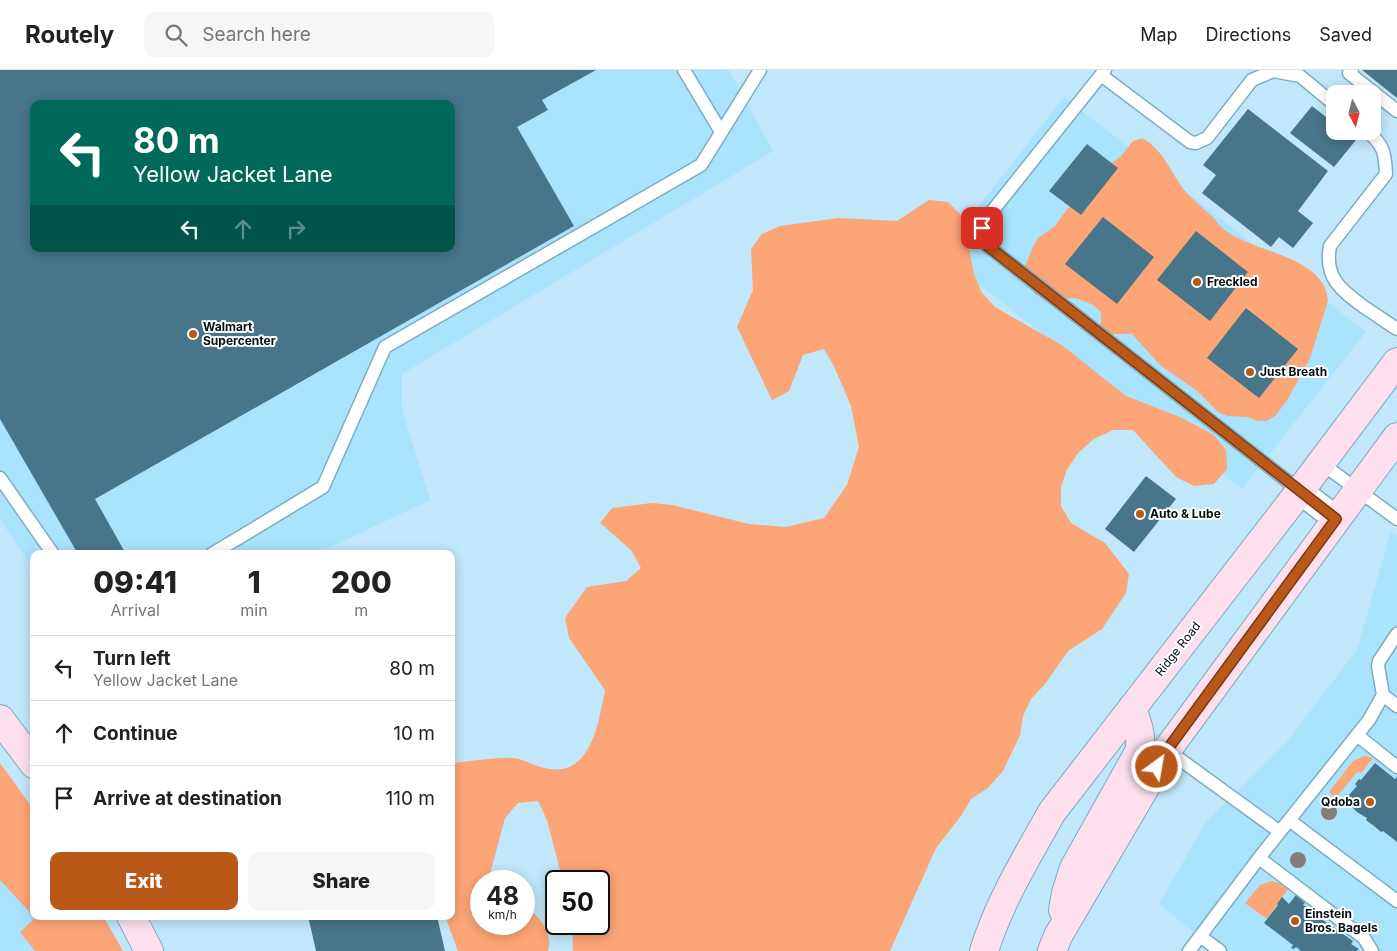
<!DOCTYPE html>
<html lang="en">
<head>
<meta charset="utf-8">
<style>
	:root { --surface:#fff; --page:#f6f6f6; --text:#222; --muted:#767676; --line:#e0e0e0; --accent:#b95818 }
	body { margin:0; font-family:Inter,sans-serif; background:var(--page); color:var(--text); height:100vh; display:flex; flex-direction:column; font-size:19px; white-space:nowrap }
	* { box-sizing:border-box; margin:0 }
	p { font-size:16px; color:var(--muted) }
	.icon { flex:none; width:28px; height:28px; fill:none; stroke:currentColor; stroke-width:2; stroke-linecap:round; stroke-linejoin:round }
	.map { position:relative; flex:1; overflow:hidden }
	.sheet { position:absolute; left:30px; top:480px; width:425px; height:370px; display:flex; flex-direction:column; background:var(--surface); border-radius:10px; box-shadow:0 2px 12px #0003 }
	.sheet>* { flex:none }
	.top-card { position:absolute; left:30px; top:30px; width:425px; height:152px; border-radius:10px; box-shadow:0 2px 12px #0003; background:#00695c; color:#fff; overflow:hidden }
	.needle { width:32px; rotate:173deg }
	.fabs { position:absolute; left:1326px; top:15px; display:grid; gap:10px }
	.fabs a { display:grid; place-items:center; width:55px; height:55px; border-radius:10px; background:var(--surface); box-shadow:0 2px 12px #0003; font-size:25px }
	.speed { position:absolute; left:470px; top:800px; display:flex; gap:10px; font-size:25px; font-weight:700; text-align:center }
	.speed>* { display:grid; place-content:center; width:65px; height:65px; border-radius:50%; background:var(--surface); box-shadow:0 2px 12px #0003; line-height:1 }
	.speed small { font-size:12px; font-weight:400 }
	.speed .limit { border:2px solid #111; border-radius:8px; background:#fff; color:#111 }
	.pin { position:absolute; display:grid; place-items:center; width:42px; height:42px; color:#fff; margin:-21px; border-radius:10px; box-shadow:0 2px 8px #0006 }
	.me { position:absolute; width:55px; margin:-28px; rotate:32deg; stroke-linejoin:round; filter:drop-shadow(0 0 4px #0008) }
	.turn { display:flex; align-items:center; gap:18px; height:105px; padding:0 20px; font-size:22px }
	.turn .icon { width:65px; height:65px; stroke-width:2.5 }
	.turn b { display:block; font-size:35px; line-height:42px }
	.lanes { display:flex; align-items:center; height:48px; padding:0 20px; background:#0003; justify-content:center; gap:25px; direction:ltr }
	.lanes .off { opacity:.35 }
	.eta { display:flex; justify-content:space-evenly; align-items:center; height:85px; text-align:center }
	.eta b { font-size:30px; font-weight:800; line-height:35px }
	.cta { display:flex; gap:10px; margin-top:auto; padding:10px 20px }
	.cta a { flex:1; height:58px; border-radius:10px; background:var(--accent); color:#fff; font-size:20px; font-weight:800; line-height:58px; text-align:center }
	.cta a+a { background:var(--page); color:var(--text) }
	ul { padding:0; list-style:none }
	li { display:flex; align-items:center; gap:15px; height:65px; padding:0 20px; border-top:1px solid var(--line) }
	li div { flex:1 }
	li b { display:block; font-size:19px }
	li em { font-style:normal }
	header { display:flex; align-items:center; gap:30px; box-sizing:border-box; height:70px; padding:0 25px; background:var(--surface); border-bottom:1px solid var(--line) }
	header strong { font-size:24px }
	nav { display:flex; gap:28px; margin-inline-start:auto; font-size:18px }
	.search { width:350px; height:45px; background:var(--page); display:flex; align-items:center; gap:12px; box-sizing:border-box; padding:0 18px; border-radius:10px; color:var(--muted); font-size:19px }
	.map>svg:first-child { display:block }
	.built { fill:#a9e3fe; fill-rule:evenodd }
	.green { fill:#fca577 }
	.building { fill:#47758a; fill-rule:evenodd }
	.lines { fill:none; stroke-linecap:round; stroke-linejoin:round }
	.lane-casing { stroke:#7cacc2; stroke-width:15 }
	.street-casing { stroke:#7cacc2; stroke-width:28 }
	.secondary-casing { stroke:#7cacc2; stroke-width:30 }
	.lane { stroke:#fff; stroke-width:12 }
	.street { stroke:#fff; stroke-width:25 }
	.secondary { stroke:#fddfee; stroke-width:28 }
	.tree { fill:#847d78 }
	.route-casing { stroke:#783910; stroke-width:12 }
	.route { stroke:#b95818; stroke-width:9 }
	.poi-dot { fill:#b95818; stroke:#fff; stroke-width:2 }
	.labels { text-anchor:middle; stroke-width:4; stroke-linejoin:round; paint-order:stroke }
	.poi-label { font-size:12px; font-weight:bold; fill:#000e16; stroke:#fff; text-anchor:start }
	.street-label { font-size:12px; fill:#000e16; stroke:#fff }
</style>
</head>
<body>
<header>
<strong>Routely</strong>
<div class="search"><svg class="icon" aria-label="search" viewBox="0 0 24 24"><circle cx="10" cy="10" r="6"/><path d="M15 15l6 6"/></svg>Search here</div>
<nav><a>Map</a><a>Directions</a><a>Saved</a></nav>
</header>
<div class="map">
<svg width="1397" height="881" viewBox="0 0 1397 881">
	<rect width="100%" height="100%" fill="#c0e7fa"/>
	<path class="built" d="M0,0H729L773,81L402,304V340L430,430L316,484H34V501L0,449ZM34,34H451V179H34Z
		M1064,27L1366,262L1242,419L941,185Z
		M1391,461L1397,466V881H1217L1159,834L1206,752L1285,674L1357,580Z
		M0,718L34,846L109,881H0Z"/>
	<path class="green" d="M1142,68C1163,79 1171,103 1185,121C1193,130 1204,139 1213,147C1218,153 1223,160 1229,163C1259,183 1326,188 1328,231L1310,288L1288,329L1276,345L1267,351H1257L1248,347L1227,346L1218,342L1196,320L1161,296L1132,264H1111L1101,262V242L1093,235L1084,231L1074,228L1044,229L1035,224L1027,206L1025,196L1033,177L1038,168L1054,157L1072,133L1088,107L1113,92L1121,86L1133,71Z
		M929,130L948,132L963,147L974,204L982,223L995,237L1063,276L1126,326L1180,347L1214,365L1226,380L1227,399L1214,414L1194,416L1176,407L1133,360H1113L1094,369L1079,382L1067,399L1061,417V436L1071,453L1105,473L1129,504L1126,523L1102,559L1068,581L1045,614L1031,629L1023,646L1020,665L1003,701L988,718L971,729L961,746L936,778L890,881H573L572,854H599V811H563L547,750L538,731L518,733L505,748L490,804L493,811H481V854H524V836C538,844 554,864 548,881H458L445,846H451V693C469,692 496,687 513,688C525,689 537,698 550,699C592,705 599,650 605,620L569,568L565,548L587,517L626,511L641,498L631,480L600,453L612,438L652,433L672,435L749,454L786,457L824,448L847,415L859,377L851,336L834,296L824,279L803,285L789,321L772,330L737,257L753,220L751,179L762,164L780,156L838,148L897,151Z
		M1364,686L1373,688L1361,703L1357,702L1336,728L1329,722L1353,691Z
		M0,693L34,740V846H103L123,881H35L20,862L35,848L0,810Z
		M1272,811L1281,814L1288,819L1267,849L1245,833L1260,815Z"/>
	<path class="building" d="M0,0H596L542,30L548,40L517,57L574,156L95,429L126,484H78L0,349ZM34,34H451V179H34Z
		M1362,0H1397V28Z
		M1312,36L1335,54V61H1345L1356,70L1334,97L1290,63Z
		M1248,39L1328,101L1298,141L1313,153L1293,178L1279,167L1271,177L1202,123L1216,105L1203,95Z
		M1087,74L1118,98L1081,145L1049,121Z
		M1103,147L1154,187L1117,234L1065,194Z
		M1196,161L1248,202L1210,251L1157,210Z
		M1246,238L1298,279L1259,328L1207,288Z
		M1146,406L1176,429L1134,482L1105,459Z
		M1375,693L1395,709L1397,707V772L1383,761L1381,762L1374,756L1366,750L1367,748L1357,742L1348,733L1346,735L1341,731L1346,724L1348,726L1357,716L1355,714L1359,709L1361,710Z
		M1296,825L1305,833L1303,835L1316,843L1321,847L1320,848L1353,871L1351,874L1359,879L1357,881H1301L1296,877L1294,879L1291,878L1293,875L1264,853L1278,835L1277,834L1282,827L1289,834Z
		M308,846H437L445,881H316Z"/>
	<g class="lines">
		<defs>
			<path id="lane" d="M684,0L721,62
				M1105,0L986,149L981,163L984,173L1300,421
				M1352,0L1349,3L1397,41
				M1101,5L1190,72L1196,73L1207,68L1252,10L1273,1L1300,6L1335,35
				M1367,61C1384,75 1385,83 1386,104L1330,176C1324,208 1341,220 1364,237C1375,244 1386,252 1397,259
				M1321,393L1397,449
				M0,408L53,484
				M212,484L323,417L385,277L701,95L760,0
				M1383,625L1397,636
				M1357,665L1397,697
				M1167,680L1280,762
				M1289,750L1397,831
				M1259,788L1364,868L1372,881
				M1200,866L1220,881
				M1189,881L1259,788L1369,650L1383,625L1378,596L1379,591L1397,564"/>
			<path id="street" d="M1300,421L1336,449"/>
			<path id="secondary" d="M0,649L34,694
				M1063,840L1066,823L1074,798L1139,682C1143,667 1137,653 1132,638
				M131,846L149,881
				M984,881C999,832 1027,787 1052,742L1300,421L1397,292
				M1052,881L1058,866L1167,680L1397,367"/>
		</defs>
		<use href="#lane" class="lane-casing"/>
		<use href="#street" class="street-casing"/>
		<use href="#secondary" class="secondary-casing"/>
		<use href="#lane" class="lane"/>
		<use href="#street" class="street"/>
		<use href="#secondary" class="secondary"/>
	</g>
	<g class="tree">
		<circle cx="1329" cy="742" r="8"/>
		<circle cx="1298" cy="790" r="8"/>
	</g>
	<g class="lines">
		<defs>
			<path id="route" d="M982,158L984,173L1336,449L1167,680L1157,697"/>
		</defs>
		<use href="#route" class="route-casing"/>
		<use href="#route" class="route"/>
	</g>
	<g class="poi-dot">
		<circle cx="1197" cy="212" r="5"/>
		<circle cx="193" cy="264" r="5"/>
		<circle cx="1250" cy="302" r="5"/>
		<circle cx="1140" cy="444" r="5"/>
		<circle cx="1370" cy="732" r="5"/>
		<circle cx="1295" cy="851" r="5"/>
	</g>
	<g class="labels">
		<g class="poi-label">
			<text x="1207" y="216">Freckled</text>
			<text x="203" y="261">Walmart<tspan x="203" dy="14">Supercenter</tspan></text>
			<text x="1260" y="306">Just Breath</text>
			<text x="1150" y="448">Auto &amp; Lube</text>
			<text x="1360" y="736" text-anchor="end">Qdoba</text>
			<text x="1305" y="848">Einstein<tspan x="1305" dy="14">Bros. Bagels</tspan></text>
		</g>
		<g class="street-label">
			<text transform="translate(1178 579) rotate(-52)" y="4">Ridge Road</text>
		</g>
	</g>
</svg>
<div class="fabs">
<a><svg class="needle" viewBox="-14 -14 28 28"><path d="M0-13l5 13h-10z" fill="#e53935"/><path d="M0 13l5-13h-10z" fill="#767676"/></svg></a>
</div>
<div class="speed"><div>48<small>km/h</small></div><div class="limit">50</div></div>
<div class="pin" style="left:982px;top:158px;background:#d93025"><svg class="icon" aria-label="arrive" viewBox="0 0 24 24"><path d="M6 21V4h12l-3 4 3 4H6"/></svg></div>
<svg class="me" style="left:1157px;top:697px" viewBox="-20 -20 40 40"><circle r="17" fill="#b95818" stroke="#fff" stroke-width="3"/><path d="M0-11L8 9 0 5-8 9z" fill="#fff"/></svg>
<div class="top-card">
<div class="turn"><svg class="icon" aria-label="left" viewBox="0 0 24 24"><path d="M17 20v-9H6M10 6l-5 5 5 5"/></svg><div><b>80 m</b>Yellow Jacket Lane</div></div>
<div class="lanes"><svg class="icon" aria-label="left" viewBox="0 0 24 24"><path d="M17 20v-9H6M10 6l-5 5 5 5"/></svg><svg class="icon off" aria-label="ahead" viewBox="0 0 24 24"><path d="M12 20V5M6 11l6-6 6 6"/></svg><svg class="icon off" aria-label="right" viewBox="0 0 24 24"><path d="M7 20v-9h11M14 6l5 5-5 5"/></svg></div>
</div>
<section class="sheet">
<div class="eta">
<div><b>09:41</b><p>Arrival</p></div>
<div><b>1</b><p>min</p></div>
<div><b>200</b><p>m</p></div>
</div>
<ul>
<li><svg class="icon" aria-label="left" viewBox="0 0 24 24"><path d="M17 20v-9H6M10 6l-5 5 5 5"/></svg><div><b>Turn left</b><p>Yellow Jacket Lane</p></div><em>80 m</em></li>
<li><svg class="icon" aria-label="ahead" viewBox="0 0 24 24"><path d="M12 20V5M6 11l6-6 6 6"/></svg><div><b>Continue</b></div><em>10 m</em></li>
<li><svg class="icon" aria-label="arrive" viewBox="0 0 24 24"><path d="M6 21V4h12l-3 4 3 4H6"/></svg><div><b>Arrive at destination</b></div><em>110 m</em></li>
</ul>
<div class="cta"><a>Exit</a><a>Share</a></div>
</section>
</div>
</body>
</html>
